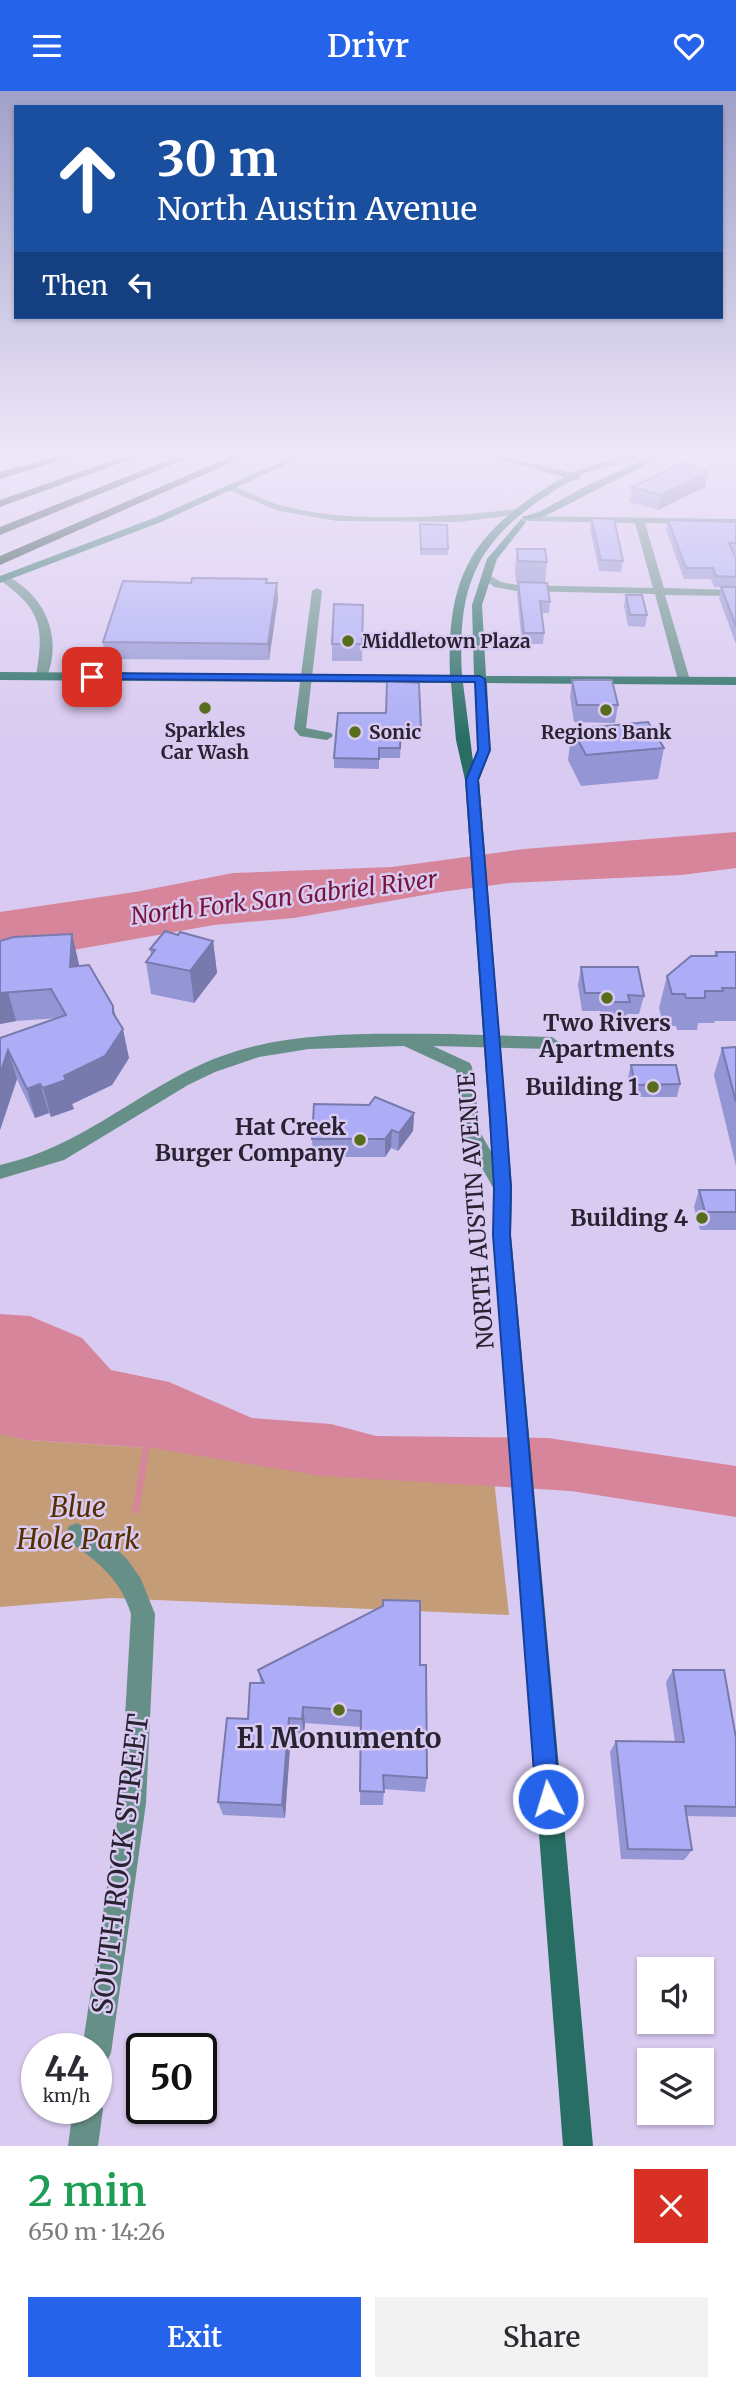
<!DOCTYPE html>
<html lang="en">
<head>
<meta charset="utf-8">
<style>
	:root { --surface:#fff; --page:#f2f2f3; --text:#2b2b33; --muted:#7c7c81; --accent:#2563eb }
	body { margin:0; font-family:Merriweather,serif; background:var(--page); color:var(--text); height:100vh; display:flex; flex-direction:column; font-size:26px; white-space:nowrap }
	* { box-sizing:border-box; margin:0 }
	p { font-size:23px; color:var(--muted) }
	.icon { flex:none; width:38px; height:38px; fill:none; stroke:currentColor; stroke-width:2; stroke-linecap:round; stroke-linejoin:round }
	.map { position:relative; height:2055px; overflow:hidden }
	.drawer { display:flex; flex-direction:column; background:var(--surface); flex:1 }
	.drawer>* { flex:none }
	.guide { position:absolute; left:14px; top:14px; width:709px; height:214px; border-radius:0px; box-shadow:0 2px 5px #0004; background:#1a4fa0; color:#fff; overflow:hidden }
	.controls { position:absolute; left:637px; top:1866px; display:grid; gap:14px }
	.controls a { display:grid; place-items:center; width:77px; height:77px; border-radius:0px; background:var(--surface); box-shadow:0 2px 5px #0004; font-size:35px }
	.speed { position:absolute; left:21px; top:1942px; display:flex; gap:14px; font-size:35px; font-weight:700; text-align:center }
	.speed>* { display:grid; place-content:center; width:91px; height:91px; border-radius:50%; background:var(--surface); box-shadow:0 2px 5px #0004; line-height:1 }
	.speed small { font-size:18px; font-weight:400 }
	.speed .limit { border:4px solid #111; border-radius:10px; background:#fff; color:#111 }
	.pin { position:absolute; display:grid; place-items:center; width:60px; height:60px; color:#fff; margin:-30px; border-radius:14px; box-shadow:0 4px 10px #0006 }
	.me { position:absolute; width:77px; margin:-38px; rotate:355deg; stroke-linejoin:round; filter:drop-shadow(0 0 5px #0008) }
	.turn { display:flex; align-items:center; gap:24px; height:147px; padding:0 28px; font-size:32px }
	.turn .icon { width:91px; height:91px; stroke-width:2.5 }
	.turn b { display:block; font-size:49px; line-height:60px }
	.then { display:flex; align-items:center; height:66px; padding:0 28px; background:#0003; gap:14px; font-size:26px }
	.round { display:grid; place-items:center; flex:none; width:74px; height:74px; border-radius:0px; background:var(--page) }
	.head { display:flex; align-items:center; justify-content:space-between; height:119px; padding:0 28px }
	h1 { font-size:42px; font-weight:600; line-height:52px; color:#1e9e55 }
	.cta { display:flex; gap:14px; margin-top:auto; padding:14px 28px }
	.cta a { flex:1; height:80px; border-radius:0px; background:var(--accent); color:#fff; font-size:28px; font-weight:600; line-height:80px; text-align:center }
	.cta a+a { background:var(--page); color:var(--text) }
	header { display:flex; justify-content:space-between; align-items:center; height:91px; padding:0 28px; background:var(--accent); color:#fff; font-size:32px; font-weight:600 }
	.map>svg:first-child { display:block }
	.green { fill:#c59c78 }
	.water { fill:#d7859b }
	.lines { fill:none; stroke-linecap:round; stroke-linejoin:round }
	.stream { stroke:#d7859b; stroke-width:7 }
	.street { fill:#668f88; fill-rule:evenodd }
	.secondary { fill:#296e64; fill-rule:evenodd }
	.highway { fill:#163934; fill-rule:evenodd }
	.wall { fill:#9495d4 }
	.shaded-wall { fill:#7879ac }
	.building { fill:#acadf6; stroke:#7879ac; stroke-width:2 }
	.route { fill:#2563eb; stroke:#184099; stroke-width:2 }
	.poi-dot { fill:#586d1b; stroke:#d9caf1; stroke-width:2.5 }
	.labels { text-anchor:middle; stroke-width:5; stroke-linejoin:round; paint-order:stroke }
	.far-poi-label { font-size:19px; font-weight:bold; fill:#282231; stroke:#d9caf1; text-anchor:start }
	.poi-label { font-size:23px; font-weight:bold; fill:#282231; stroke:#d9caf1; text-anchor:end }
	.street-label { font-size:23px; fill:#282231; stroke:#d9caf1 }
	.water-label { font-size:24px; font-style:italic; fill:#76143b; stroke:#d9caf1 }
	.near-park-label { font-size:28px; font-style:italic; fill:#562f00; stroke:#d9caf1 }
	.near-poi-label { font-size:28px; font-weight:bold; fill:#282231; stroke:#d9caf1 }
	.near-street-label { font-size:28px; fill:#282231; stroke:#d9caf1 }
</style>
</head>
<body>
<header><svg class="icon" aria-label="menu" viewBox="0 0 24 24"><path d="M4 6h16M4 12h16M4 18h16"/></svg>Drivr<svg class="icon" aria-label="heart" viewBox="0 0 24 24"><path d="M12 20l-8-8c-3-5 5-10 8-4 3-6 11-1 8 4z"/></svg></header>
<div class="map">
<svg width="736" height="2055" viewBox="0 0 736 2055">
	<rect width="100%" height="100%" fill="#d9caf1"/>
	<path class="green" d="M0,1342L27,1349L152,1357L492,1371L509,1524L111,1507L0,1516Z"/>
	<path class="water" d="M736,741V777L682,784L509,792L441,801L294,827L214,834L0,872V821L135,801L233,782L392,776L524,758Z
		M0,1223L30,1225L82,1247L111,1279L169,1291L252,1327L331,1333L376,1345L548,1347L736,1375V1426L571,1400L322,1385L152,1357L27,1349L0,1343Z"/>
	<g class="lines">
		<path class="stream" d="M136,1419L147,1352"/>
		<path class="street" d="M228,395H234C251,402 267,411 284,415C348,433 450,426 516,418L521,421L516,424L458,431L337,430L279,420L228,399Z
			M522,425L736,428V434L645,432L664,497L736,499V505L665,504L690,589L688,592L678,589L655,503L517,500L494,496L481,485L486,482L501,491L517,494L653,497L635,432L525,430L522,429Z
			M1,486C9,485 14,489 21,494C50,516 61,553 46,588L36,585C44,537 42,519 1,490Z
			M317,497L322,500L306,637L331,642L333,645L327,649L300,645L294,638L312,500Z
			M448,943L552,946L560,952L552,958L433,955L470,972L472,976L481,1043L512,1097L510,1102L503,1104L496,1102L463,1043L456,979L404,955L309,958L259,966L215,981L188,994L64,1069L0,1088V1074C79,1056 129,1007 200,974C277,938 365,943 448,943Z
			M77,1432L109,1451L127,1468L141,1488L155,1523L146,1712L111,1962L106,1972L96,1977V1958H82L120,1712L131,1523C121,1489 98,1470 69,1451L66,1443L69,1435Z
			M96,2006L103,2018L98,2055H68L73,2018H96Z"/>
		<path class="secondary" d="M0,360H11L0,366Z
			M305,360H315L161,431L0,492V485L154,427Z
			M468,360H481L571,382L634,360H645C626,374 602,375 580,384V388L570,390C483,442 456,482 462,585H474L472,514L487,468L521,428L526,431L497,468L482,514L486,585L736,586V594L487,592L490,659L479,689L512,1097L511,1144L593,2055H563L493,1144L494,1097L465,689L456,649L451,592L0,589V581L450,584C446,480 475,438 564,386ZM463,592H475L478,659L473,670Z
			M663,360H673L545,425L527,429L522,426L539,421L584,396Z"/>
		<path class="highway" d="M76,360H91L0,388V381Z
			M139,360H153L0,416V409Z
			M191,360H205L0,444V436Z
			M244,360H257L0,474V465Z"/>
	</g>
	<path class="wall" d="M708,381L705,396L658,419L629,411L632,396Z
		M591,427L623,470L621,481L599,480L590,438Z
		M668,429L736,431V463H734L736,468V553L719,507L721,496H724H714L711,488H684L666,439Z
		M420,433L448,458V464H420Z
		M517,458L547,471L545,492L516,491L515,479Z
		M518,491L550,511L549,522H541L544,542L543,553H522L517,503Z
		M191,492H267L278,508L269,569L105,568L103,551Z
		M626,504L647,524L645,536L628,535L624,515Z
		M363,514L362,570H332V553Z
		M572,589L618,614L615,632L574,631L570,606Z
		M338,622L421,638V648L401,649L400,667H379V678L334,677V667Z
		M572,638L664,657L658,688L581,695L568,669Z
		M178,844L213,850L217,882L194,912L151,903L146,871L151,864L150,858Z
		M0,850L79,873L78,875L113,915L116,926L129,967L112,994L72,1013L74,1018L51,1026L49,1022L35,1027L17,988L0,1039V947L59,927L16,930L0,933Z
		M716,861H736V930H715L714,932H698L697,939H677L676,935H664L659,917L667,885L714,865Z
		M581,876L644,905L639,923H627L626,929H602L600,920H582L578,894Z
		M736,956V1075L714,984L722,957Z
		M631,974L680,993L677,1006H632L628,986Z
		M414,1022L413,1040L398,1060L391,1057L385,1066H313L312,1048Z
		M699,1099H736V1139H700L694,1116Z
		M420,1574L427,1687L425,1701L384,1698L383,1714H360L361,1636L305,1632L304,1643L291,1642L285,1727L223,1724L218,1711L261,1592L258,1579Z
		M673,1579L736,1647V1726L687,1725L692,1759L684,1769L621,1768L610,1661L616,1650L675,1651L666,1591Z"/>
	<path class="shaded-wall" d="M708,381L705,396L658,419L661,404Z
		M277,492L278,508L269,569L268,553Z
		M72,843L79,873L77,905L70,876Z
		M213,850L217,882L194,912L190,880Z
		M8,901L16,930L0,933V902Z
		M113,915L119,943L123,938L129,967L112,994L72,1013L74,1018L51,1026L43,997L64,985L113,922Z
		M8,959L17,988L0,1039V983Z
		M40,993L49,1022L35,1027L27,998Z
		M414,1022L413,1040L398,1060L399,1042Z
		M392,1039L391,1057L385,1066V1048Z
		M303,1616L305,1632L304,1643L302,1628Z
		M289,1627L291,1642L285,1727L282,1714Z"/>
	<path class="building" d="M682,372L708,381L661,404L632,396Z
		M591,427L614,428L623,470L601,469Z
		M668,429L736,431V452H729L736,468V486L716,485L713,477H686Z
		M420,433L447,434L448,458H421Z
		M517,458H545L547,471L518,470Z
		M192,487L267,488L266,492H277L268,553L103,551L123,490L191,492Z
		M518,491L547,492L550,511L540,510L544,542H524Z
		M721,496H736V535Z
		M626,504H642L647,524H630Z
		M334,513L363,514L362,553H332Z
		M572,589H612L618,614H577Z
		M387,590L419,592L421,638L401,639L400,657H379V668L334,667L338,622H386Z
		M648,631L664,657L586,664L572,638Z
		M165,840L178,844L180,841L213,850L190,880L146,871L155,859L150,858Z
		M72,843L70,876L89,874L113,915V922L123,938L105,965L64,985L66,989L43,997L40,993L27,998L8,959L0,983V947L66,924L51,898L0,902V850L14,846Z
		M716,861H736V897H722L723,900H705V907H686L685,903H672L667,885L691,865H717Z
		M581,876H638L644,905L628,904L630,911H605L604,902H585Z
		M736,956V1011L722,957Z
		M631,974H676L680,993L635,994Z
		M375,1006L414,1022L399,1042L392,1039L385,1048H312L314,1013L369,1014Z
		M699,1099H736V1121H705Z
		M383,1509L420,1510V1574H426L427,1687L383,1684L384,1701L360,1700L361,1620L303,1616L302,1628L289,1627L282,1714L218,1711L227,1627L248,1628L250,1592H264L258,1579L383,1515Z
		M673,1579H724L736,1647V1716L685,1715L692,1759L628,1758L616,1650L684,1651Z"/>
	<linearGradient id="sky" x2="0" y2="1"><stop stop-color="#a1a1c9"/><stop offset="0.56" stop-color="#eee7f9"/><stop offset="1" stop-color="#eee7f9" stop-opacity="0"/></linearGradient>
	<rect width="736" height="647" fill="url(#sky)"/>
	<path class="route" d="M92,582L480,585L485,588L490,659L478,689L506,1027L511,1097L510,1144L560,1708L557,1716L548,1720L540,1716L536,1708L493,1144L494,1097L490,1027L466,689L478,659L475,591L88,588V583Z"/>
	<g class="poi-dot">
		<circle cx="348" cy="550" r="7"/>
		<circle cx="205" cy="617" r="7"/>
		<circle cx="606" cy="619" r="7"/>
		<circle cx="355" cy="641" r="7"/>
		<circle cx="607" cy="907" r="7"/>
		<circle cx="653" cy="996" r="7"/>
		<circle cx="360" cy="1049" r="7"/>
		<circle cx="702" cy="1127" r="7"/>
		<circle cx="339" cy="1619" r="7"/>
	</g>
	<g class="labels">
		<g class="far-poi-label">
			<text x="362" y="557">Middletown Plaza</text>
			<text x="205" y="646" text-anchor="middle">Sparkles<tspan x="205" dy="22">Car Wash</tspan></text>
			<text x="369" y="648">Sonic</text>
			<text x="606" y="648" text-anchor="middle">Regions Bank</text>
		</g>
		<g class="poi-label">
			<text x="607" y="940" text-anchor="middle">Two Rivers<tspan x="607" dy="26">Apartments</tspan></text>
			<text x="639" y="1004">Building 1</text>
			<text x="346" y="1044">Hat Creek<tspan x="346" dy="26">Burger Company</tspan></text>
			<text x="688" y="1135">Building 4</text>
		</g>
		<g class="street-label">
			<text transform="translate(476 1120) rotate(-94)" y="8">NORTH AUSTIN AVENUE</text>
		</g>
		<g class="water-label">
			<text transform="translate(284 807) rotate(-7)" y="8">North Fork San Gabriel River</text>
		</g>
		<g class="near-park-label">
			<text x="78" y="1426">Blue<tspan x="78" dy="32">Hole Park</tspan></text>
		</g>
		<g class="near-poi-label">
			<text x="339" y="1657">El Monumento</text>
		</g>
		<g class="near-street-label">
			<text transform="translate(120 1773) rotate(-83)" y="10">SOUTH ROCK STREET</text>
		</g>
	</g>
</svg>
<div class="controls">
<a><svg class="icon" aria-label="sound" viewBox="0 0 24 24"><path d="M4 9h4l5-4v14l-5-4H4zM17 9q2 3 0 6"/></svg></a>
<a><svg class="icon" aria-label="layers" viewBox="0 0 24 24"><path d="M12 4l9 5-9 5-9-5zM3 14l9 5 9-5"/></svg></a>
</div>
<div class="speed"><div>44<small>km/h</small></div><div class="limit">50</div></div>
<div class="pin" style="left:92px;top:586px;background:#d93025"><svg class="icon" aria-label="arrive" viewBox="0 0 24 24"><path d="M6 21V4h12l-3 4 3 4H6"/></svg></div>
<svg class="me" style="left:548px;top:1708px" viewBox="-20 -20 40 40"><circle r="17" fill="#2563eb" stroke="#fff" stroke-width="3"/><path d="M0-11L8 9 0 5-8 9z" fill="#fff"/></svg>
<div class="guide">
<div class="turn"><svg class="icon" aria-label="ahead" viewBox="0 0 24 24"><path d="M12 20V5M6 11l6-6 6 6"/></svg><div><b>30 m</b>North Austin Avenue</div></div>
<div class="then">Then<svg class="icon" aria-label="left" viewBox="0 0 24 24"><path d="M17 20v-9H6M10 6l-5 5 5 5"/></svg></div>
</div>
</div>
<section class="drawer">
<div class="head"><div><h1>2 min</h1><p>650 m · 14:26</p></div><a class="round" style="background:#d93025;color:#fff"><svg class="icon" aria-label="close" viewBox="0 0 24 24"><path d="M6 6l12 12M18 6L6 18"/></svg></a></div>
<div class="cta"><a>Exit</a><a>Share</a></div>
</section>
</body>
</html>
